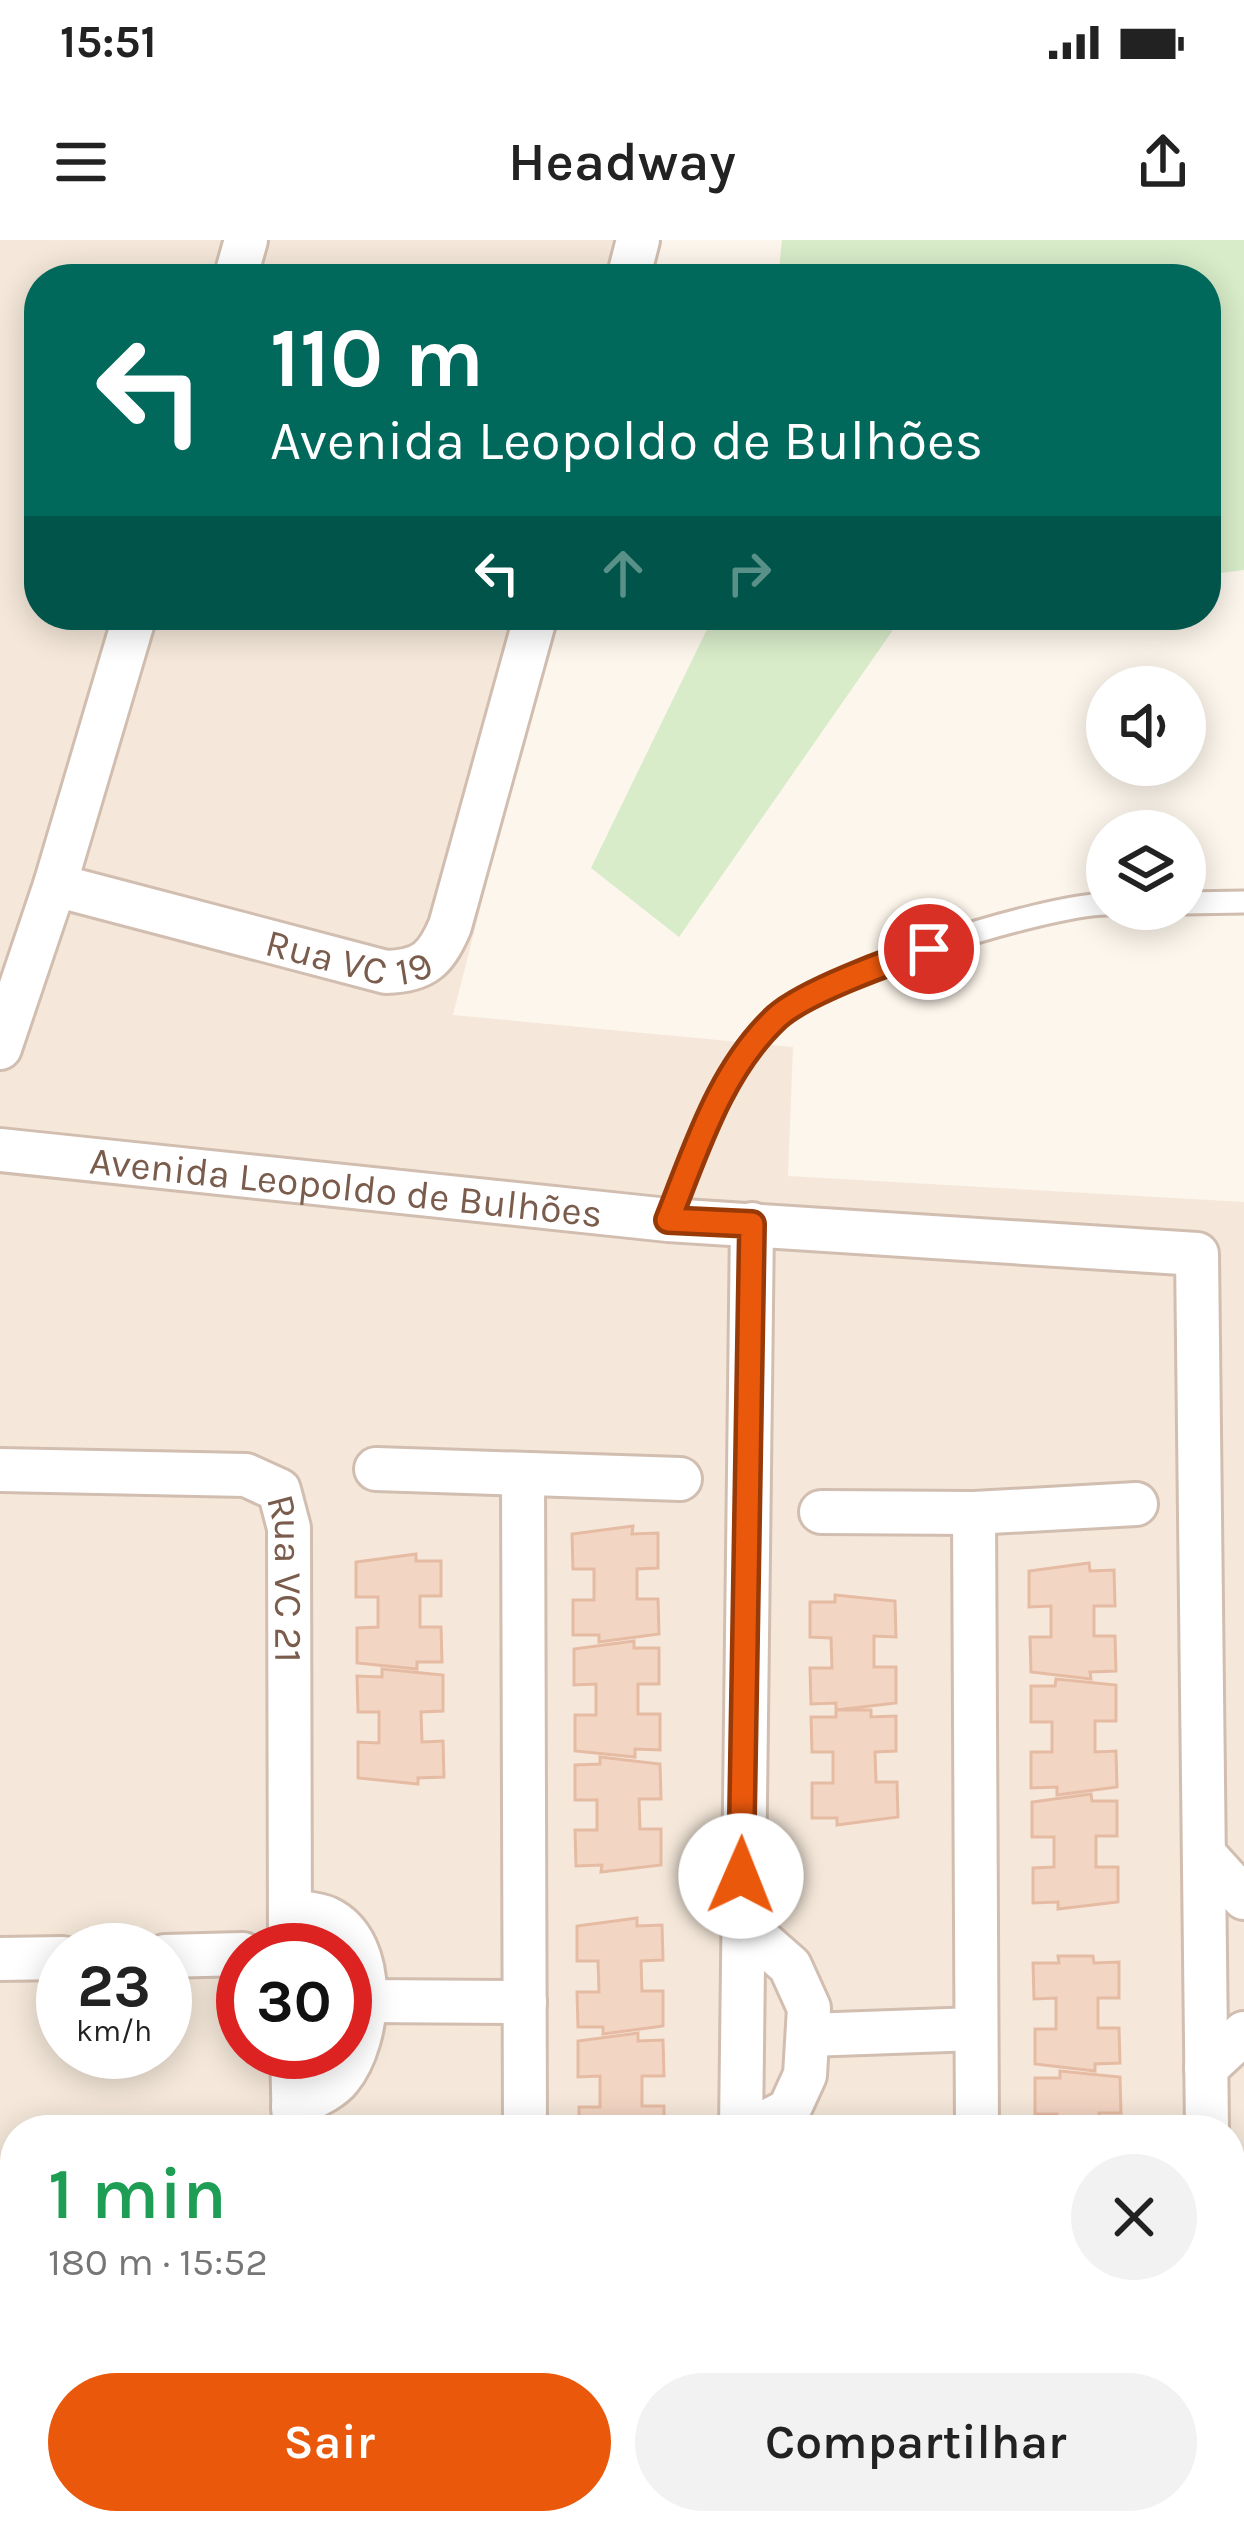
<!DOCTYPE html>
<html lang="pt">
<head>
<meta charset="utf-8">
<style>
	:root { --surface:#fff; --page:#f2f2f2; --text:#222; --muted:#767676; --accent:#ea580c }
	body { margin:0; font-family:Karla,sans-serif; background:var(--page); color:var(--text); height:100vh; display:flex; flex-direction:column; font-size:45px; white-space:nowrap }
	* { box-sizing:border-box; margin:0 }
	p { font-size:39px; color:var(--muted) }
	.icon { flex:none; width:66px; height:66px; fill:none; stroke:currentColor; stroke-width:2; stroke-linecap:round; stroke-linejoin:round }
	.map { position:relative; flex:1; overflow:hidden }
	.panel { position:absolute; left:0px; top:1875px; width:1245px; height:420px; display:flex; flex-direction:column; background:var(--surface); border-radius:48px 48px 0 0; box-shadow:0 6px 30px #0003 }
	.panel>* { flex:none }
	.guide { position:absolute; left:24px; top:24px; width:1197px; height:366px; border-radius:48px; box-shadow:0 6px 30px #0003; background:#00695c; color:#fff; overflow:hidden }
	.controls { position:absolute; left:1086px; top:426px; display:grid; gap:24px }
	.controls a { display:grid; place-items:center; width:120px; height:120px; border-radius:50%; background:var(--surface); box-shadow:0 6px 30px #0003; font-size:60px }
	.speed { position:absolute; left:36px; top:1683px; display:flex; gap:24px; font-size:60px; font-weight:700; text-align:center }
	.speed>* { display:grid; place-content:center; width:156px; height:156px; border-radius:50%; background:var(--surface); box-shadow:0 6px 30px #0003; line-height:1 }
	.speed small { font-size:30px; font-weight:400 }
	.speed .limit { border:18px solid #d22; background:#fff; color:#111 }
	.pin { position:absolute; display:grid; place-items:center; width:102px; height:102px; color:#fff; margin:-51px; border:6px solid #fff; border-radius:50%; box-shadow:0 3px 12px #0007 }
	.me { position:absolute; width:132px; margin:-66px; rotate:1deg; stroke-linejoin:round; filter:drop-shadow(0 0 9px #0008) }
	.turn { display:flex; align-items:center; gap:42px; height:252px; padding:0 48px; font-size:54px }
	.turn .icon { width:156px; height:156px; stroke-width:2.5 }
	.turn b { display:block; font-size:84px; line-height:102px }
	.lanes { display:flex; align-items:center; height:114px; padding:0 48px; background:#0003; justify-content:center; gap:60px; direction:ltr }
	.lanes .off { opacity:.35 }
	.round { display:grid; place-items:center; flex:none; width:126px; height:126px; border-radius:63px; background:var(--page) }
	.head { display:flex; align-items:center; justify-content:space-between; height:204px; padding:0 48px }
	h1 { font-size:72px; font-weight:600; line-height:90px; color:#1e9e55 }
	.action { display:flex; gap:24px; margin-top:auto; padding:24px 48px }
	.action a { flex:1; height:138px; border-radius:72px; background:var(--accent); color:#fff; font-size:48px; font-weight:600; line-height:138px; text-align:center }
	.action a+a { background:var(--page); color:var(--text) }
	.status { display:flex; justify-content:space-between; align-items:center; height:84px; padding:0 60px; background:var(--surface); direction:ltr }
	.status svg { height:33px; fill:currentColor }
	header { display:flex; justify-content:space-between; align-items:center; height:156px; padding:0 48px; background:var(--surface); font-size:54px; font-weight:600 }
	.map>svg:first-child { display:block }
	.residential { fill:#f5e8da; fill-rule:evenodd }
	.green { fill:#d8ecc9 }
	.building { fill:#f3d5c3; stroke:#e6bba3; stroke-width:3 }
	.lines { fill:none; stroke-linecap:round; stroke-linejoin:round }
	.lane-casing { stroke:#d1beb0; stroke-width:27 }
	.street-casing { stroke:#d1beb0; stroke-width:48 }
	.lane { stroke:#fff; stroke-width:21 }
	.street { stroke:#fff; stroke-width:42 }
	.route-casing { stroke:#983908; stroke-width:30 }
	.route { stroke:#ea580c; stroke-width:21 }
	.labels { text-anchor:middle; stroke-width:12; stroke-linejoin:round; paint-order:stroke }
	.street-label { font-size:39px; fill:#7a5c4d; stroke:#fffaf3 }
</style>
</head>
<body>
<div class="status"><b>15:51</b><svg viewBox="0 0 49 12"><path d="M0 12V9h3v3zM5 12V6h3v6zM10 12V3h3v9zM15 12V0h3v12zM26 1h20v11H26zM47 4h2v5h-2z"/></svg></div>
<header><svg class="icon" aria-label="menu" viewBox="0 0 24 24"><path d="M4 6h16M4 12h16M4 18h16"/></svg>Headway<svg class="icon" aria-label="share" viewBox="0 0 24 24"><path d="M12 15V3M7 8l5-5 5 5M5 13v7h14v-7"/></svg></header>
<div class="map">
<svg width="1244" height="2295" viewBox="0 0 1244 2295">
	<rect width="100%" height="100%" fill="#fdf6ec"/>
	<path class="residential" d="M0,0H651L641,39H39V375H555L453,775L793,807L788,936L1244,962V2295H0ZM63,1710H165V1812H63ZM243,1710H345V1812H243ZM15,1890H1230V2280H15Z"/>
	<path class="green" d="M782,0H1244V330L1206,335V39H778Z
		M714,375H915L902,377L679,697L591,628Z"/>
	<path class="building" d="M633,1286L632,1294L658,1293V1328L637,1329V1359H658L659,1394L599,1402V1395H573V1360H594V1329H573L572,1294Z
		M416,1314V1321H441V1356H420V1387H441L442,1422H417V1429L357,1423V1388L378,1387V1357H356V1322Z
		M1089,1323L1090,1331L1114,1330L1115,1366H1094V1396H1115L1116,1431L1090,1432L1091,1439L1031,1432L1030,1397H1051V1366L1029,1367V1331Z
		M835,1355L895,1361L896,1397L874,1396V1427H896V1463L836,1470V1463L811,1464L810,1428H832L831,1398L810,1397V1362H835Z
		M634,1401V1408H659V1444H638V1474H660V1510L635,1509V1517L575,1511V1475H596V1444L574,1445V1409Z
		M382,1429L443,1435V1471L421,1472L422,1502L443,1501L444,1537L418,1538V1544L358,1538V1502L379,1503V1472H358L357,1436L382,1437Z
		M1056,1439L1116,1445V1481H1095V1512L1116,1511L1117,1547L1057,1555V1547L1031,1548V1512H1052V1482H1031V1446H1055Z
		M836,1470H871V1477L896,1476V1511L875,1512L876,1542H897L898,1577L837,1585V1578H812V1543H833V1512H812L811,1477H836Z
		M600,1517L660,1524L661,1559H639L640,1589H661V1625L601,1632L602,1625L576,1626L575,1590H597V1560H575V1525L600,1524Z
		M1091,1554L1092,1561H1117V1596H1096V1627H1118V1662L1058,1669V1662L1033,1663V1628L1054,1627V1597H1032V1562Z
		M637,1678V1686L662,1685L663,1720L641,1721L642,1751H663V1786L603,1794V1787H578L577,1752H599L598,1721H577V1686Z
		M1058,1716H1093L1094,1723L1119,1722V1758H1098V1788H1119L1120,1823L1095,1824V1831L1035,1824V1789H1056V1758L1034,1759L1033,1723H1059Z
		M638,1793V1801L663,1800L664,1836H642V1866H664V1890H579V1867H600V1836L578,1837V1801Z
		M1060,1831L1120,1837L1121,1873H1099L1100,1890H1057V1874H1035V1838H1060Z
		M367,2280H452V2295H367Z
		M583,2280H669V2282H647V2295H605V2282Z
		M820,2280H905V2282H884V2295H842L841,2283Z
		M1065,2280L1125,2283V2295H1040V2284L1065,2285Z"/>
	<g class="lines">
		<defs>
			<path id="lane" d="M1185,663L1244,662
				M668,980C696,910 720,831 777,778C823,734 1043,665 1107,664"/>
			<g id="street">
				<path d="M235,39L246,0"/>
				<path d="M628,39L638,0"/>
				<path id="s1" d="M135,375L55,645L386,732C424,731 436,719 450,686L536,375"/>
				<path d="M0,808L55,645"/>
				<path id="s2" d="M0,910L668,980L1197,1014L1207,1890"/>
				<path d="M376,1229L680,1239"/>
				<path id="s3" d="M0,1230L246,1235L279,1250L289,1288L290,1710"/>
				<path d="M523,1234L525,1890"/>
				<path d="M821,1272L974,1273L1136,1264"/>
				<path d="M974,1273L977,1890"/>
				<path d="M1204,1614L1244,1658"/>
				<path d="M291,1671C302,1673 317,1673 327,1678C380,1703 371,1800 340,1838C330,1851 308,1859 293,1867"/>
				<path d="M740,1682L790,1726L809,1768L805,1835L789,1870L750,1890"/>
				<path d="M165,1716L243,1714"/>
				<path d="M0,1719L63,1718"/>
				<path d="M363,1761L525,1762"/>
				<path d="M808,1795L976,1789"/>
				<path d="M292,1812L294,1889"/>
				<path d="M1206,1828L1244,1793"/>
				<path d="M741,1890L752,984"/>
				<path d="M301,2280V2295"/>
				<path d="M527,2280V2295"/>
				<path d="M742,2280V2295"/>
				<path d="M979,2280V2295"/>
				<path d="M1212,2280V2295"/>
			</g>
		</defs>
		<use href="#lane" class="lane-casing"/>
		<use href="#street" class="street-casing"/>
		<use href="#lane" class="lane"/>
		<use href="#street" class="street"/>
	</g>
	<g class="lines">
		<defs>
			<path id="route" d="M741,1636L752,984L668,980C696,910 720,830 777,777C805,752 892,720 929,709"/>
		</defs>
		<use href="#route" class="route-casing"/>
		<use href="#route" class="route"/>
	</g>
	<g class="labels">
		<g class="street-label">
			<text dy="14" stroke="none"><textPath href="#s1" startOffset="585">Rua VC 19</textPath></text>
			<text dy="14" stroke="none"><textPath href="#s2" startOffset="348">Avenida Leopoldo de Bulhões</textPath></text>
			<text dy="14" stroke="none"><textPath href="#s3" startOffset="372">Rua VC 21</textPath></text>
		</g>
	</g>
</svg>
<div class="controls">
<a><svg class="icon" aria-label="sound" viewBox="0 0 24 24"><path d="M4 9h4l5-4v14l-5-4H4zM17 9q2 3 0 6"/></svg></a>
<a><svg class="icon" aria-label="layers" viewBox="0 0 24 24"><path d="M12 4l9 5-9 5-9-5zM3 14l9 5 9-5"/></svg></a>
</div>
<div class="speed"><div>23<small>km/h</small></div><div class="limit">30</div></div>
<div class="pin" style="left:929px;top:709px;background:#d93025"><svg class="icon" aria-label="arrive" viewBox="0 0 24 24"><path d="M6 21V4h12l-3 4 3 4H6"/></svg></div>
<svg class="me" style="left:741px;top:1636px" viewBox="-20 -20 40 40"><circle r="19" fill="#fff"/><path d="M0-13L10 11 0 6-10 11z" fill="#ea580c"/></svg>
<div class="guide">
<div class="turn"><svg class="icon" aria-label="left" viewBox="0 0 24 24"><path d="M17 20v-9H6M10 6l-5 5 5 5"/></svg><div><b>110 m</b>Avenida Leopoldo de Bulhões</div></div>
<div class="lanes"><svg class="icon" aria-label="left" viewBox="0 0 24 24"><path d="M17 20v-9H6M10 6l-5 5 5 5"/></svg><svg class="icon off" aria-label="ahead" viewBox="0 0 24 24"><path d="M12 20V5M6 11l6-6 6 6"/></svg><svg class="icon off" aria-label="right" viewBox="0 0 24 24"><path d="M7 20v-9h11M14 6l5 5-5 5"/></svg></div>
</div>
<section class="panel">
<div class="head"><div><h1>1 min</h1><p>180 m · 15:52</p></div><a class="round"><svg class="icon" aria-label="close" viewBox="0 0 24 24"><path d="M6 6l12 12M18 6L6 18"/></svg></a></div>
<div class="action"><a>Sair</a><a>Compartilhar</a></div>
</section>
</div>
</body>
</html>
